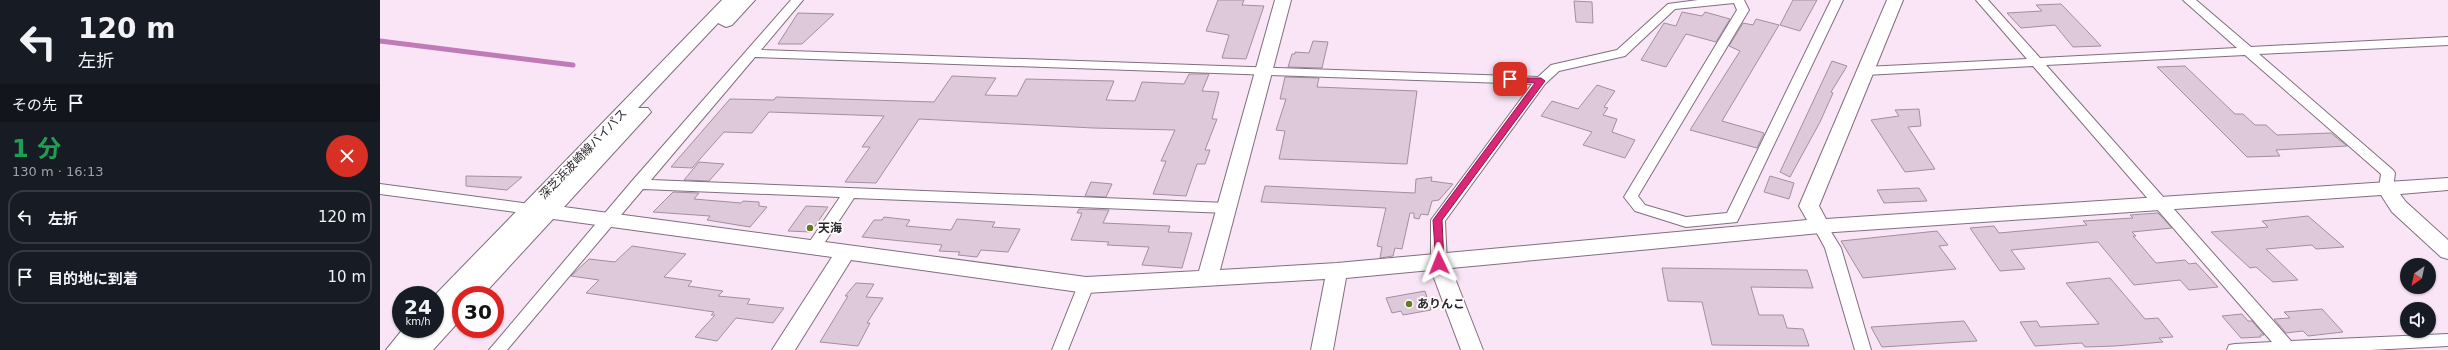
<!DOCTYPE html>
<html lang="ja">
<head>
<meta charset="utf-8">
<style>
	:root { --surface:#171b24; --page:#242831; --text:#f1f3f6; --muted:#9ea1a6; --line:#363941 }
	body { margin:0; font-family:"DejaVu Sans","Noto Sans JP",sans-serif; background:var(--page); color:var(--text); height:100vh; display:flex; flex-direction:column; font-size:15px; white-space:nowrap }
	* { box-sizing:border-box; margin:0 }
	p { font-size:13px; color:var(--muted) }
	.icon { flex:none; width:22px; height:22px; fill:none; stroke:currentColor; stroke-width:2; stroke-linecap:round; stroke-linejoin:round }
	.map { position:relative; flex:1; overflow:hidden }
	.sheet { display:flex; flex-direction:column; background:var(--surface); width:380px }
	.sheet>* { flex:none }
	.hud { background:#171b24; color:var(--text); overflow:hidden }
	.needle { width:26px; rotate:213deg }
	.controls { position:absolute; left:2020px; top:258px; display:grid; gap:8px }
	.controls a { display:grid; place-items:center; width:36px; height:36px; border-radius:50%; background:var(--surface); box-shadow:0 1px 3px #0004; font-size:20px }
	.speed { position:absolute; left:12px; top:286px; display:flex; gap:8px; font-size:20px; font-weight:700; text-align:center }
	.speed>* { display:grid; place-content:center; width:52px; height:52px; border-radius:50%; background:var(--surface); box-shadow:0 1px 3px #0004; line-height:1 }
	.speed small { font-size:10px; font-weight:400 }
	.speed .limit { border:6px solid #d22; background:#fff; color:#111 }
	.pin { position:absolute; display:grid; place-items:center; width:34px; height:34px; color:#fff; margin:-17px; border-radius:8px; box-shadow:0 2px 6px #0006 }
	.me { position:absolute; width:44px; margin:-22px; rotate:358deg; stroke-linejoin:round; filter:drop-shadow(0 0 3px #0008) }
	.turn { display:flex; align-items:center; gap:14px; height:84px; padding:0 12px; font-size:18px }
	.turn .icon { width:52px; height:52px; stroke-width:2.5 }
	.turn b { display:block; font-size:28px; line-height:34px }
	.then { display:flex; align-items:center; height:38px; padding:0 12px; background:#0003; gap:8px; font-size:15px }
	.round { display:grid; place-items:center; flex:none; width:42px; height:42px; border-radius:21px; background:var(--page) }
	.summary { display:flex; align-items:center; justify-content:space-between; height:68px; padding:0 12px }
	h1 { font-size:24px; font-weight:700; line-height:30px; color:#1e9e55 }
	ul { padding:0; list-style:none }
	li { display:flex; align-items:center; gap:12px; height:54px; margin:0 8px 6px; padding:0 4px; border:2px solid var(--line); border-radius:16px }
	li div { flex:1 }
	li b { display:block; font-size:15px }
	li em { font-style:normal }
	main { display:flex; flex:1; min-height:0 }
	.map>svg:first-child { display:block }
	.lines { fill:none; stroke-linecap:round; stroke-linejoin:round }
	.stream { stroke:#c07ab8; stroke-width:5 }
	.building { fill:#ddc9da; stroke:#a18f9e }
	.street-casing { stroke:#806f7e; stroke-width:2 }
	.secondary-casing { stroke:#806f7e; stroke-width:2 }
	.street { fill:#fff; fill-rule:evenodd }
	.secondary { fill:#fff; fill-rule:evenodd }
	.route { fill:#db2777; stroke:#8e194d }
	.poi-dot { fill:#667725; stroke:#fff; stroke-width:1.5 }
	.labels { text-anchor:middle; stroke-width:3.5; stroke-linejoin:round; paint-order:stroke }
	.street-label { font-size:12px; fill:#2b242a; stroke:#fff }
	.poi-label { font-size:12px; font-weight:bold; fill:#2b242a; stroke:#fff; text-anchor:start }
</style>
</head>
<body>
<main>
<section class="sheet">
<div class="hud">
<div class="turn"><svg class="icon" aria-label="left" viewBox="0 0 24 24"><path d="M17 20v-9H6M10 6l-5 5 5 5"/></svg><div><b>120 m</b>左折</div></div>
<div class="then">その先<svg class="icon" aria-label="arrive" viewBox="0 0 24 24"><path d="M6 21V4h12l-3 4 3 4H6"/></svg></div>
</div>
<div class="summary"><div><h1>1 分</h1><p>130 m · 16:13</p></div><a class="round" style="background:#d93025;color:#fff"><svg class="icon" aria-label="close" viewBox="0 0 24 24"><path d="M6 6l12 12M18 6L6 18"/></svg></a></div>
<ul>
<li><svg class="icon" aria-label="left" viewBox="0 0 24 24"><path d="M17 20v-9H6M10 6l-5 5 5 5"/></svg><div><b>左折</b></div><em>120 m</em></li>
<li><svg class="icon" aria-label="arrive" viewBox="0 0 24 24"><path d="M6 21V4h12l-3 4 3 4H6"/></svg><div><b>目的地に到着</b></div><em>10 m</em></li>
</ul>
</section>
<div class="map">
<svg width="2068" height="350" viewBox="0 0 2068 350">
	<rect width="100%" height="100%" fill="#f9e5f6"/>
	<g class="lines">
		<path class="stream" d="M0,41L193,65"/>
	</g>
	<path class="building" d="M838,0H864L862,5L884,6L866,59L842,58L849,35L826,31Z
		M1413,0H1437L1420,31L1400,25Z
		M1194,1L1212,2L1213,23L1196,22Z
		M1681,4L1709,33L1721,46L1693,47L1675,25L1641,28L1627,13L1662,11L1656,5Z
		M1302,12L1322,16L1325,12L1350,19L1336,42L1306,34L1286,67L1261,60L1284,23L1296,26Z
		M418,13L454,14L422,44H398Z
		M1376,19L1399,25L1342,121L1384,133L1377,148L1310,130L1360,51L1349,46L1363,23L1373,25Z
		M933,41L948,42L942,68L908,67L912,54H915V52L929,53Z
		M1452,61L1467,66L1451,92L1453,93L1440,122L1410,177L1400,172Z
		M1805,66L1855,114H1863L1875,125H1886L1897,135L1951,133L1967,146L1896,150L1900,156L1867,157L1777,67Z
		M809,74H829L822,91L839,92L832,119H837L825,150H830L825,164H817L806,196L773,194L786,161H781L795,130L713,128L539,119L496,183L465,182L490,147H482L504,116L389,112L372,133L344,132L312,168L291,167L350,99L394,100L396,97L554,102L572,76L616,78L605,95L637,96L646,79L734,81L726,100L755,101L762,82L804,84Z
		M905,77L939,78L937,87L1037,91L1027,164L899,159L905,131L896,130L906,99H900Z
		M1217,85L1235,91L1224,107L1228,108L1223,115L1237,119L1232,132L1255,140L1245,158L1203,145L1212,132L1161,116L1172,101L1198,109Z
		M1539,109L1541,126L1528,127L1555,169L1525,172L1491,120L1519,116L1515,110Z
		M319,162L344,164L329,181L304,180Z
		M86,176L142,177L127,190L86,186Z
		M1390,176L1414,183L1409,199L1384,192Z
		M1052,177L1051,181L1073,184L1059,200L1052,201L1048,215L1041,214L1039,219L1034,218V213H1030L1022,249L1015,248L1013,256L1000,258L1002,247L997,246L1006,208L881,202L885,186L1035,193L1036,179Z
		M711,182L732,184L726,197L705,196Z
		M1539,188L1547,201L1504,203L1497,190Z
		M293,192L319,193L314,199L361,203L363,201L379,202V206L387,207L370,227L327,220L330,216L273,212Z
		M426,206L448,207L431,232L408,231Z
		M699,209L729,210L723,223L790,226L788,232L812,233L802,268L762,265L769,247L727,245L729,242L691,240L702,213H697Z
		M1778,213L1792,228L1752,232L1756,236H1753L1776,263L1805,260L1809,264L1816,263L1838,287L1809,290L1800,280L1754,285L1718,242L1631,250L1645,269L1620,271L1590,228L1614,226L1619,233L1707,225L1703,221L1753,218L1750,215Z
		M1928,216L1964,247L1936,249L1932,245L1886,249L1918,280L1893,282L1876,267L1870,268L1831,232L1888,227L1882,221Z
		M504,217L530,220L526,226L571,230L577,219L615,222L612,227L640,229L628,252L601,250L597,257L578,255L580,252L559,251L562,245L482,237L494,220H502Z
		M1557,231L1568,245L1559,246L1576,269L1483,278L1461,241Z
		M252,246L306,254L284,277L312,281L308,286L343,291L338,296L370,299L367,304L404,308L393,323L356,318L337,341L315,337L335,315H331L334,312L206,293L219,280L191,276L209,259L235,262Z
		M1282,268L1427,270L1433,288L1371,287L1379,315H1403L1407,328L1423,329L1429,346L1332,345L1322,302L1288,301Z
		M1730,278L1765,319L1778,318L1793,337L1779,338L1783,342L1735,346L1705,347L1702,343L1655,346L1640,322L1657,321L1660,327L1719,324L1686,283Z
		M476,283L494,284L486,297L503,298L487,323H490L478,346L440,342L468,296H465Z
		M1045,291L1051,310L1023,315L1021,311L1012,313L1006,298Z
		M1942,309L1963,332L1928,336L1923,331L1906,333L1894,319L1910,318L1904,312Z
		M1862,314L1868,321H1872L1884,335H1880L1881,337L1861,338L1842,316Z
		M1584,321L1597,341L1502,347L1491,327Z"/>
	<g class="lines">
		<defs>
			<path id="street" d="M411,0H423L381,50L1158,77L1171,65L1237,50L1288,4L1318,0H1364L1369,10L1258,196L1265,205L1306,217L1347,213L1451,0H1463L1357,222L1306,227L1255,211L1244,197L1357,10L1354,3L1295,9L1245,56L1179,71L1165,84L1065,221L1067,263L1064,267H1054L1051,263V220L1152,84L375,57L271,180L847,203L854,208L847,213L474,198L439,251H429L426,247L460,197L263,189L127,350H109L252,181Z
				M1596,0H1608L1660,58L1857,48L1803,0H1816L1871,47L2068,37V45L1879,54L2013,170L2015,173L2013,188L2006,193L1999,188L2001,174L1865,55L1666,65L1911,341L2068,334V346L1990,350H1847L1849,345L1855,344L1892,342L1653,66L1485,75L1479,71L1485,67L1647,59Z
				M0,184L150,204L157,209L150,214L0,194Z
				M1440,221L1445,222L1461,248L1491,350H1475L1445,248L1433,226L1435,222Z
				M706,279L712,281L714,285L688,350H672L698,285L700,281Z"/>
			<path id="secondary" d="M342,0H375L352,25L346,27L338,23L258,108H268L271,112L184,207L706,277L819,271L895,0H911L840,270L957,263L1427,220L1419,206L1507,0H1523L1439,206L1446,219L2068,178V190L2020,194L2026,202L2068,240V259L2061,257L2012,212L2001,195L1440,233L1071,268L1103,350H1081L1051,270L966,278L953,350H931L945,279L706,293L471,260L415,350H392L452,257L173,219L103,295H81V319L53,350H6L23,329H55V319L57,316L55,317V295Z"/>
		</defs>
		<use href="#street" class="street-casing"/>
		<use href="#secondary" class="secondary-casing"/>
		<use href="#street" class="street"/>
		<use href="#secondary" class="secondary"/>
	</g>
	<path class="route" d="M1127,78H1161L1165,81L1062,220L1064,263L1063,265H1056L1053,220L1155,83L1130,82L1126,79Z"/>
	<g class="poi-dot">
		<circle cx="430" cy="228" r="4"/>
		<circle cx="1029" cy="304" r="4"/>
	</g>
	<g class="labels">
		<g class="street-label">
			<text transform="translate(203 154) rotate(-46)" y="4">深芝浜波崎線バイパス</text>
		</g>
		<g class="poi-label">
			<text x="438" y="232">天海</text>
			<text x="1037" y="308">ありんこ</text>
		</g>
	</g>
</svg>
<div class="controls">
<a><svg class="needle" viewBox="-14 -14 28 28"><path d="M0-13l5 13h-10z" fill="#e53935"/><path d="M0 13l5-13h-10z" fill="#9ea1a6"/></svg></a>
<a><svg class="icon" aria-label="sound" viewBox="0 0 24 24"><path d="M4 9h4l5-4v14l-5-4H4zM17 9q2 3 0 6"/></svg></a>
</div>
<div class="speed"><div>24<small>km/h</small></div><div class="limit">30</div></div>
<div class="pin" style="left:1130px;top:79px;background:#d93025"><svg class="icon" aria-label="arrive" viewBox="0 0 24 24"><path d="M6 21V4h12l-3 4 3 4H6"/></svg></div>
<svg class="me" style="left:1059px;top:263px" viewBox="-20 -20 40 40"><path d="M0-17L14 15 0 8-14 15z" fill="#db2777" stroke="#fff" stroke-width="4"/></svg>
</div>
</main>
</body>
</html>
